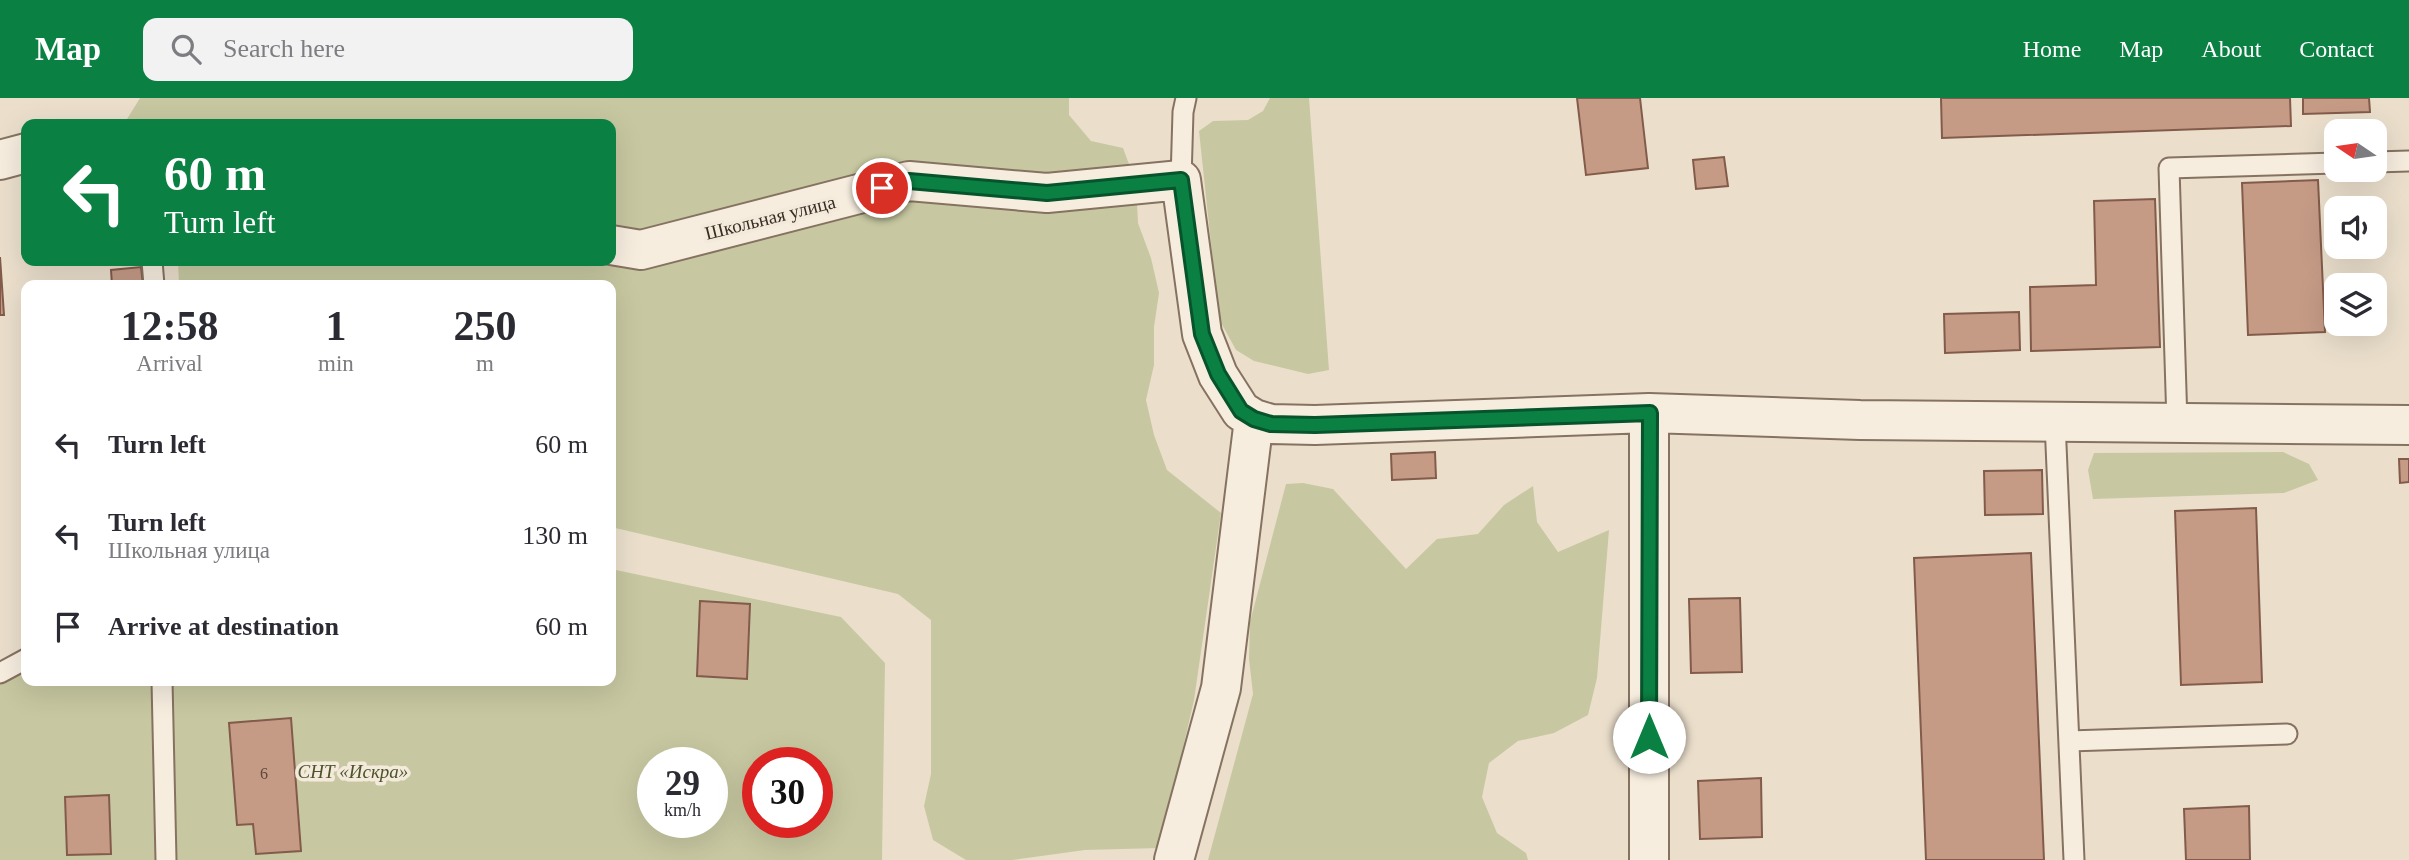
<!DOCTYPE html>
<html lang="en">
<head>
<meta charset="utf-8">
<style>
	:root { --surface:#fff; --page:#f2f2f3; --text:#2b2b33; --muted:#7c7c81; --accent:#0b8043 }
	body { margin:0; font-family:Georgia,serif; background:var(--page); color:var(--text); height:100vh; display:flex; flex-direction:column; font-size:26px; white-space:nowrap }
	* { box-sizing:border-box; margin:0 }
	p { font-size:23px; color:var(--muted) }
	.icon { flex:none; width:38px; height:38px; fill:none; stroke:currentColor; stroke-width:2; stroke-linecap:round; stroke-linejoin:round }
	.map { position:relative; flex:1; overflow:hidden }
	.drawer { position:absolute; left:21px; top:182px; width:595px; height:406px; display:flex; flex-direction:column; background:var(--surface); border-radius:14px; box-shadow:0 7px 28px #0002 }
	.drawer>* { flex:none }
	.banner { position:absolute; left:21px; top:21px; width:595px; height:147px; border-radius:14px; box-shadow:0 7px 28px #0002; background:#0b8043; color:#fff; overflow:hidden }
	.needle { width:46px; rotate:283deg }
	.tools { position:absolute; left:2324px; top:21px; display:grid; gap:14px }
	.tools a { display:grid; place-items:center; width:63px; height:63px; border-radius:14px; background:var(--surface); box-shadow:0 7px 28px #0002; font-size:35px }
	.speed { position:absolute; left:637px; top:649px; display:flex; gap:14px; font-size:35px; font-weight:700; text-align:center }
	.speed>* { display:grid; place-content:center; width:91px; height:91px; border-radius:50%; background:var(--surface); box-shadow:0 7px 28px #0002; line-height:1 }
	.speed small { font-size:18px; font-weight:400 }
	.speed .limit { border:10px solid #d22; background:#fff; color:#111 }
	.pin { position:absolute; display:grid; place-items:center; width:60px; height:60px; color:#fff; margin:-30px; border:4px solid #fff; border-radius:50%; box-shadow:0 2px 7px #0007 }
	.me { position:absolute; width:77px; margin:-38px; rotate:0deg; stroke-linejoin:round; filter:drop-shadow(0 0 5px #0008) }
	.turn { display:flex; align-items:center; gap:24px; height:147px; padding:0 28px; font-size:32px }
	.turn .icon { width:91px; height:91px; stroke-width:2.5 }
	.turn b { display:block; font-size:49px; line-height:60px }
	.eta { display:flex; justify-content:space-evenly; align-items:center; height:119px; text-align:center }
	.eta b { font-size:42px; font-weight:700; line-height:49px }
	ul { padding:0; list-style:none }
	li { display:flex; align-items:center; gap:21px; height:91px; padding:0 28px }
	li div { flex:1 }
	li b { display:block; font-size:26px }
	li em { font-style:normal }
	header { display:flex; align-items:center; gap:42px; box-sizing:border-box; height:98px; padding:0 35px; background:var(--accent); color:#fff }
	header strong { font-size:33px }
	nav { display:flex; gap:38px; margin-inline-start:auto; font-size:24px }
	.search { width:490px; height:63px; background:var(--page); display:flex; align-items:center; gap:18px; box-sizing:border-box; padding:0 24px; border-radius:14px; color:var(--muted); font-size:26px }
	.map>svg:first-child { display:block }
	.green { fill:#c7c8a1; fill-rule:evenodd }
	.building { fill:#c59b86; stroke:#835b4a; stroke-width:2 }
	.lines { fill:none; stroke-linecap:round; stroke-linejoin:round }
	.lane-casing { stroke:#867261; stroke-width:23 }
	.street-casing { stroke:#867261; stroke-width:42 }
	.lane { stroke:#f6eddf; stroke-width:19 }
	.street { stroke:#f6eddf; stroke-width:38 }
	.route-casing { stroke:#07532c; stroke-width:18 }
	.route { stroke:#0b8043; stroke-width:12 }
	.labels { text-anchor:middle; stroke-width:7; stroke-linejoin:round; paint-order:stroke }
	.number-label { font-size:16px; fill:#5c483c }
	.street-label { font-size:19px; fill:#392c23; stroke:#f3eadb }
	.park-label { font-size:19px; font-style:italic; fill:#4c532c; stroke:#f3eadb }
</style>
</head>
<body>
<header>
<strong>Map</strong>
<div class="search"><svg class="icon" aria-label="search" viewBox="0 0 24 24"><circle cx="10" cy="10" r="6"/><path d="M15 15l6 6"/></svg>Search here</div>
<nav><a>Home</a><a>Map</a><a>About</a><a>Contact</a></nav>
</header>
<div class="map">
<svg width="2409" height="762" viewBox="0 0 2409 762">
	<rect width="100%" height="100%" fill="#ebdfcc"/>
	<path class="green" d="M140,0H1069V17L1091,43L1123,50L1136,85L1138,125L1151,160L1159,195L1154,229V267L1146,302L1154,337L1167,372L1221,415L1194,602L1160,750L1085,752L1012,762H966L933,742L924,708L931,676V522L898,496L611,429V187H179L178,163H611V26H124Z
		M1270,0H1309L1329,272L1308,276L1254,263L1236,252L1219,221L1199,33L1213,23L1248,22L1263,13Z
		M2283,354L2309,366L2318,382L2284,395L2093,401L2088,372L2094,355Z
		M1303,385L1333,391L1406,471L1437,441L1478,436L1504,407L1533,388L1537,424L1558,454L1609,432L1597,580L1588,617L1554,635L1518,643L1489,665L1482,699L1497,735L1526,755L1528,762H1208L1253,596L1249,561L1250,524L1286,386Z
		M611,471L841,519L885,565L882,762H0V575L26,556V583H611ZM653,665H712V724H653ZM758,665H817V724H758Z"/>
	<path class="building" d="M1577,0H1640L1648,70L1586,77Z
		M1941,0H2290L2291,28L1942,40Z
		M2303,0H2369L2370,14L2303,16Z
		M1724,59L1728,88L1696,91L1693,62Z
		M2318,82L2325,234L2248,237L2242,85Z
		M2155,101L2160,249L2031,253L2030,189L2096,187L2094,103Z
		M0,159L4,217H0Z
		M141,169L143,187H112L111,172Z
		M2019,214L2020,252L1945,255L1944,216Z
		M1435,354L1436,380L1392,382L1391,356Z
		M2399,361H2409V384L2400,385Z
		M2042,372L2043,416L1985,417L1984,373Z
		M2256,410L2262,584L2181,587L2175,413Z
		M2031,455L2044,762H1926L1914,460Z
		M1740,500L1742,574L1691,575L1689,501Z
		M700,503L750,506L747,581L697,578Z
		M291,620L301,753L256,756L253,726L237,727L229,625Z
		M1761,680L1762,739L1700,741L1698,683Z
		M109,697L111,756L67,757L65,699Z
		M2249,708L2250,762H2186L2184,711Z"/>
	<g class="lines">
		<defs>
			<path id="lane" d="M2375,64L2409,63
				M1181,82L1183,14L1186,0
				M152,163L154,187
				M2055,324L2074,762
				M2177,325L2169,70L2336,65
				M0,575L26,561
				M162,583L166,762
				M2069,643L2287,636"/>
			<path id="street" d="M0,62L26,55
				M611,147L641,152L909,83L1047,95L1181,82L1202,236L1218,277L1241,313L1254,321L1271,326L1315,327L1649,315L1860,322L2409,327
				M1174,762L1221,590L1254,321
				M1649,762V315"/>
		</defs>
		<use href="#lane" class="lane-casing"/>
		<use href="#street" class="street-casing"/>
		<use href="#lane" class="lane"/>
		<use href="#street" class="street"/>
	</g>
	<g class="lines">
		<defs>
			<path id="route" d="M882,90L909,83L1047,95L1181,82L1202,236L1218,276L1241,313L1254,321L1271,326L1315,327L1650,315L1649,639"/>
		</defs>
		<use href="#route" class="route-casing"/>
		<use href="#route" class="route"/>
	</g>
	<g class="labels">
		<g class="number-label">
			<text x="264" y="681">6</text>
		</g>
		<g class="street-label">
			<text transform="translate(770 119) rotate(-14)" y="7">Школьная улица</text>
		</g>
		<g class="park-label">
			<text x="353" y="680">СНТ «Искра»</text>
		</g>
	</g>
</svg>
<div class="tools">
<a><svg class="needle" viewBox="-14 -14 28 28"><path d="M0-13l5 13h-10z" fill="#e53935"/><path d="M0 13l5-13h-10z" fill="#7c7c81"/></svg></a>
<a><svg class="icon" aria-label="sound" viewBox="0 0 24 24"><path d="M4 9h4l5-4v14l-5-4H4zM17 9q2 3 0 6"/></svg></a>
<a><svg class="icon" aria-label="layers" viewBox="0 0 24 24"><path d="M12 4l9 5-9 5-9-5zM3 14l9 5 9-5"/></svg></a>
</div>
<div class="speed"><div>29<small>km/h</small></div><div class="limit">30</div></div>
<div class="pin" style="left:882px;top:90px;background:#d93025"><svg class="icon" aria-label="arrive" viewBox="0 0 24 24"><path d="M6 21V4h12l-3 4 3 4H6"/></svg></div>
<svg class="me" style="left:1649px;top:639px" viewBox="-20 -20 40 40"><circle r="19" fill="#fff"/><path d="M0-13L10 11 0 6-10 11z" fill="#0b8043"/></svg>
<div class="banner">
<div class="turn"><svg class="icon" aria-label="left" viewBox="0 0 24 24"><path d="M17 20v-9H6M10 6l-5 5 5 5"/></svg><div><b>60 m</b>Turn left</div></div>
</div>
<section class="drawer">
<div class="eta">
<div><b>12:58</b><p>Arrival</p></div>
<div><b>1</b><p>min</p></div>
<div><b>250</b><p>m</p></div>
</div>
<ul>
<li><svg class="icon" aria-label="left" viewBox="0 0 24 24"><path d="M17 20v-9H6M10 6l-5 5 5 5"/></svg><div><b>Turn left</b></div><em>60 m</em></li>
<li><svg class="icon" aria-label="left" viewBox="0 0 24 24"><path d="M17 20v-9H6M10 6l-5 5 5 5"/></svg><div><b>Turn left</b><p>Школьная улица</p></div><em>130 m</em></li>
<li><svg class="icon" aria-label="arrive" viewBox="0 0 24 24"><path d="M6 21V4h12l-3 4 3 4H6"/></svg><div><b>Arrive at destination</b></div><em>60 m</em></li>
</ul>
</section>
</div>
</body>
</html>
